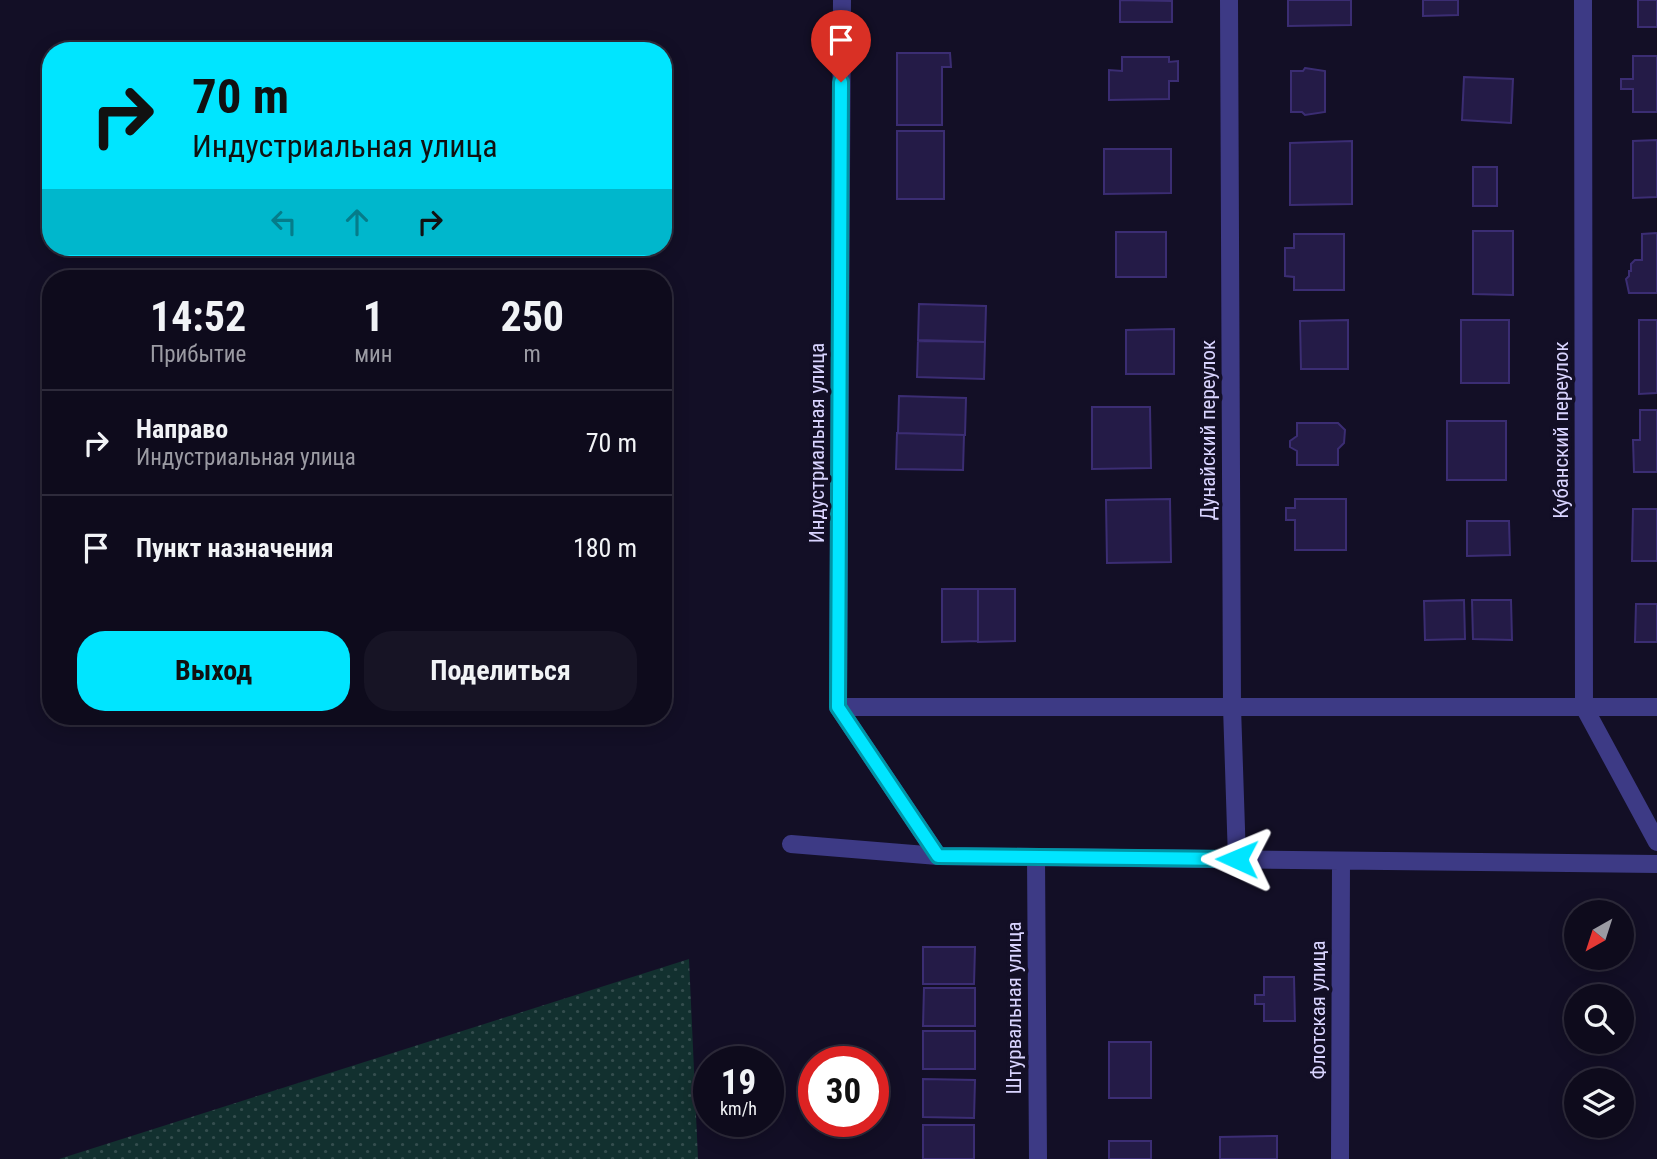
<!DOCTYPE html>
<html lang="ru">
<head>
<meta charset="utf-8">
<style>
	:root { --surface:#0e0b1c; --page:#171425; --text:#f1f3f6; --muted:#9b9ba3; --line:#2e2b3b; --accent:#00e5ff }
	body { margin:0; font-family:"Roboto Condensed",sans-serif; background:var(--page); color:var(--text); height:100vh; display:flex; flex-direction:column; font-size:26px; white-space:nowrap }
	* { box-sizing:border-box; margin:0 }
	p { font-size:23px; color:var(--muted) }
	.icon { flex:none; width:38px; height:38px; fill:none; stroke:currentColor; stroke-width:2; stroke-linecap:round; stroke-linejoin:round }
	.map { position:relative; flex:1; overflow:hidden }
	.panel { position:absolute; left:42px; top:270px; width:630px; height:455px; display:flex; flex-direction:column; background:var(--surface); border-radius:28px; box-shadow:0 4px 18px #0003,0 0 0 2px var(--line) }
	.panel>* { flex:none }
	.banner { position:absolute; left:42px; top:42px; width:630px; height:214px; border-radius:28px; box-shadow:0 4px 18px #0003,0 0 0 2px var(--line); background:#00e5ff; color:#111; overflow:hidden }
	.needle { width:46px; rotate:219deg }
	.buttons { position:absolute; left:1564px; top:900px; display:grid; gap:14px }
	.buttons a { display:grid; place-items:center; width:70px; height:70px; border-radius:50%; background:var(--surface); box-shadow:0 4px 18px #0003,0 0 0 2px var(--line); font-size:35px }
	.speed { position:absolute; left:693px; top:1046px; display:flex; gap:14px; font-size:35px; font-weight:700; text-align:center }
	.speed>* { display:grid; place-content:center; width:91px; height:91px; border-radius:50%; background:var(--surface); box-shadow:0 4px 18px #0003,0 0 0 2px var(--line); line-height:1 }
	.speed small { font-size:18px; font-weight:400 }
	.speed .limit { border:10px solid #d22; background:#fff; color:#111 }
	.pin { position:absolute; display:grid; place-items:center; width:60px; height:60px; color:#fff; margin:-72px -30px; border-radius:50% 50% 50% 0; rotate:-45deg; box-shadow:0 0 7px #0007 }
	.pin .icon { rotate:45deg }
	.me { position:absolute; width:77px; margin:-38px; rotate:271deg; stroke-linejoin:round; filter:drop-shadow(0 0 5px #0008) }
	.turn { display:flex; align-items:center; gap:24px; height:147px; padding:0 35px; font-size:32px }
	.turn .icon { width:91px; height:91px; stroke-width:2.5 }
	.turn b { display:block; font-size:49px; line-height:60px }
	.lanes { display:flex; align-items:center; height:66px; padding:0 35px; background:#0003; justify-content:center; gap:35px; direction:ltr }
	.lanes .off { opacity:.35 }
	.eta { display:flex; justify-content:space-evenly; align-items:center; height:119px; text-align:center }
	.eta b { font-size:42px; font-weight:700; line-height:49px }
	.button { display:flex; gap:14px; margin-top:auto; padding:14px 35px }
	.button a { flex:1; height:80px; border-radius:28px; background:var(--accent); color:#111; font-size:28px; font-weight:700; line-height:80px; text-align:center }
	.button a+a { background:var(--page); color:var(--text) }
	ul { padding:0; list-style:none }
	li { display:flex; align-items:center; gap:21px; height:105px; padding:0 35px; border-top:2px solid var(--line) }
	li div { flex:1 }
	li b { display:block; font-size:26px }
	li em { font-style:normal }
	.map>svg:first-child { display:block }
	.grass { fill:url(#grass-dots) }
	.building { fill:#241b47; stroke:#3b2d73; stroke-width:2 }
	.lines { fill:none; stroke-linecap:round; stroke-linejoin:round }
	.street { stroke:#3d3a85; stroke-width:18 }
	.route-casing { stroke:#0095a6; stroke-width:18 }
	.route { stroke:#00e5ff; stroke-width:12 }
	.labels { text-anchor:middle; stroke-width:7; stroke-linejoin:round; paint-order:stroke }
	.street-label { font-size:21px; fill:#d9d4ff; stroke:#130f26 }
</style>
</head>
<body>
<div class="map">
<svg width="1657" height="1159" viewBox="0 0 1657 1159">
	<defs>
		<pattern id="grass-dots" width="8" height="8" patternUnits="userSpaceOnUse" patternTransform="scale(1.75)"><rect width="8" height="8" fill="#12302f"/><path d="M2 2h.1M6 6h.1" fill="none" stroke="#344d4e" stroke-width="1.8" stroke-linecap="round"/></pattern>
	</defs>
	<rect width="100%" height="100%" fill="#130f26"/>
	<path class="grass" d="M689,959L698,1159H59Z"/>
	<path class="building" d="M1120,0L1172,1V22H1120Z
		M1288,0H1351V25L1288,26Z
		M1423,0H1458V15L1423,16Z
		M1638,0H1657V27H1638Z
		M897,53H950L951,67H942V125H897Z
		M1633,56H1657V112H1633V89H1621V79H1633Z
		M1122,57H1169V62L1178,61V81H1169V99L1109,100V70L1122,71Z
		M1305,68L1325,71V112L1305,115L1302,112H1291V71H1303Z
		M1464,77L1513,79L1511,123L1462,120Z
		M897,131H944V199H897Z
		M1657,140V197L1633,198V141Z
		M1352,141V204L1290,205V143Z
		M1104,149H1171V193L1104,194Z
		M1473,167H1497V206H1473Z
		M1473,231H1513V295L1473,294Z
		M1116,232H1166V277H1116Z
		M1657,233V293H1629L1626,279L1629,276V271H1631V264L1635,260H1642V234Z
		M1294,234H1344V290H1294V277L1285,276V248H1294Z
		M919,304L986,306L985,342L918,340Z
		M1348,320V369H1301L1300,321Z
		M1461,320H1509V383H1461Z
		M1639,320H1657V393L1639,394Z
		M1174,329V374H1126V330Z
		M918,341L985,342L984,379L917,377Z
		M899,396L966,398L965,435L898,433Z
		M1092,407H1150L1151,468L1092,469Z
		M1640,410H1657V472H1634L1633,440H1640Z
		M1447,421H1506V480H1447Z
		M1297,423H1338L1345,430L1344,443L1338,449V465H1297V451L1290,447V441L1297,436Z
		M897,433L964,435L963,470L896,469Z
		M1170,499L1171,562L1107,563L1106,500Z
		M1295,499H1346V550H1295V520H1286V508H1295Z
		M1633,509H1657V561H1632Z
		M1467,521H1509L1510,555L1467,556Z
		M942,589H978V641L942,642Z
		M978,589H1015V641L978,642Z
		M1464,600L1465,639L1425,640L1424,601Z
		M1472,600H1511L1512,640L1473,639Z
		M1636,604H1657V642H1635Z
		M923,947H975L974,984H923Z
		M1264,977H1294L1295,1021H1264V1004H1255V995H1264Z
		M924,988H975V1026H923Z
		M923,1031H975V1069H923Z
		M1109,1042H1151V1098H1109Z
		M923,1079L975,1080L974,1118L923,1117Z
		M923,1125H974V1159H923Z
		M1277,1136V1159H1220V1137Z
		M1109,1141H1151V1159H1109Z"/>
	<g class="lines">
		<path class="street" d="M842,0L838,707L938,856
			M1229,0L1232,707L1237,859
			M1583,0L1584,707L1657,842
			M838,707H1657
			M791,844L938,856L1657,864
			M1036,857L1038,1159
			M1340,1159L1341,861"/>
	</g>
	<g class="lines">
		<defs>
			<path id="route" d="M841,82L838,707L938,856L1237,859"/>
		</defs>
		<use href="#route" class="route-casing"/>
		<use href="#route" class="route"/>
	</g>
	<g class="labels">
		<g class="street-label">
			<text transform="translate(1208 430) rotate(-90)" y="7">Дунайский переулок</text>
			<text transform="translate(1561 430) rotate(-90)" y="7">Кубанский переулок</text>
			<text transform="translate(817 443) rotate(-90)" y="7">Индустриальная улица</text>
			<text transform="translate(1014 1008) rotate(-90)" y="7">Штурвальная улица</text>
			<text transform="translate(1318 1010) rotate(-90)" y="7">Флотская улица</text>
		</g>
	</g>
</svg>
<div class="buttons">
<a><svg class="needle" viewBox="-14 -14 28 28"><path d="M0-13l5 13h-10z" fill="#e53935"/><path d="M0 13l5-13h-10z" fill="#9b9ba3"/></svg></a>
<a><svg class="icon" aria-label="search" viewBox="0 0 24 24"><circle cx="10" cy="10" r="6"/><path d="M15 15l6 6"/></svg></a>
<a><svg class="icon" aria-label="layers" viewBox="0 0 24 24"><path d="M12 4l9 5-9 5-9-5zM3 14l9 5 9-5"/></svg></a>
</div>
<div class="speed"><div>19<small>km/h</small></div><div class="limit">30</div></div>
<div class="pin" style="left:841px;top:82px;background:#d93025"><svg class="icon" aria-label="arrive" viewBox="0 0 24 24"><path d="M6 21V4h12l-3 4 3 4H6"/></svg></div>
<svg class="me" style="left:1237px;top:859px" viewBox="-20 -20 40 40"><path d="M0-17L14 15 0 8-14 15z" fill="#00e5ff" stroke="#fff" stroke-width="4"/></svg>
<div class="banner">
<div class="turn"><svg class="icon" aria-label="right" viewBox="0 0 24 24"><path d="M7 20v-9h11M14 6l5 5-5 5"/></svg><div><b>70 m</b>Индустриальная улица</div></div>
<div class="lanes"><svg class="icon off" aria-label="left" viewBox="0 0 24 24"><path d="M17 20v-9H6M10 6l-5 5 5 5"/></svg><svg class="icon off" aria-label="ahead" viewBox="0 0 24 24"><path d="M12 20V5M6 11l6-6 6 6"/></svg><svg class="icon" aria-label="right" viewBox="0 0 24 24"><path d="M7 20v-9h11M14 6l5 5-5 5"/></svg></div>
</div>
<section class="panel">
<div class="eta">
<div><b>14:52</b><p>Прибытие</p></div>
<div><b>1</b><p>мин</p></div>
<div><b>250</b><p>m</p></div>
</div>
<ul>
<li><svg class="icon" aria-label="right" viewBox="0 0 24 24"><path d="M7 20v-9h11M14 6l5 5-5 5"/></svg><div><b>Направо</b><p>Индустриальная улица</p></div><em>70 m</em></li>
<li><svg class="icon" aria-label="arrive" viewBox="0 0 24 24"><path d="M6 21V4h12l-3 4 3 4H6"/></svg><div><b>Пункт назначения</b></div><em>180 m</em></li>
</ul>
<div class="button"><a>Выход</a><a>Поделиться</a></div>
</section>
</div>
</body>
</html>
